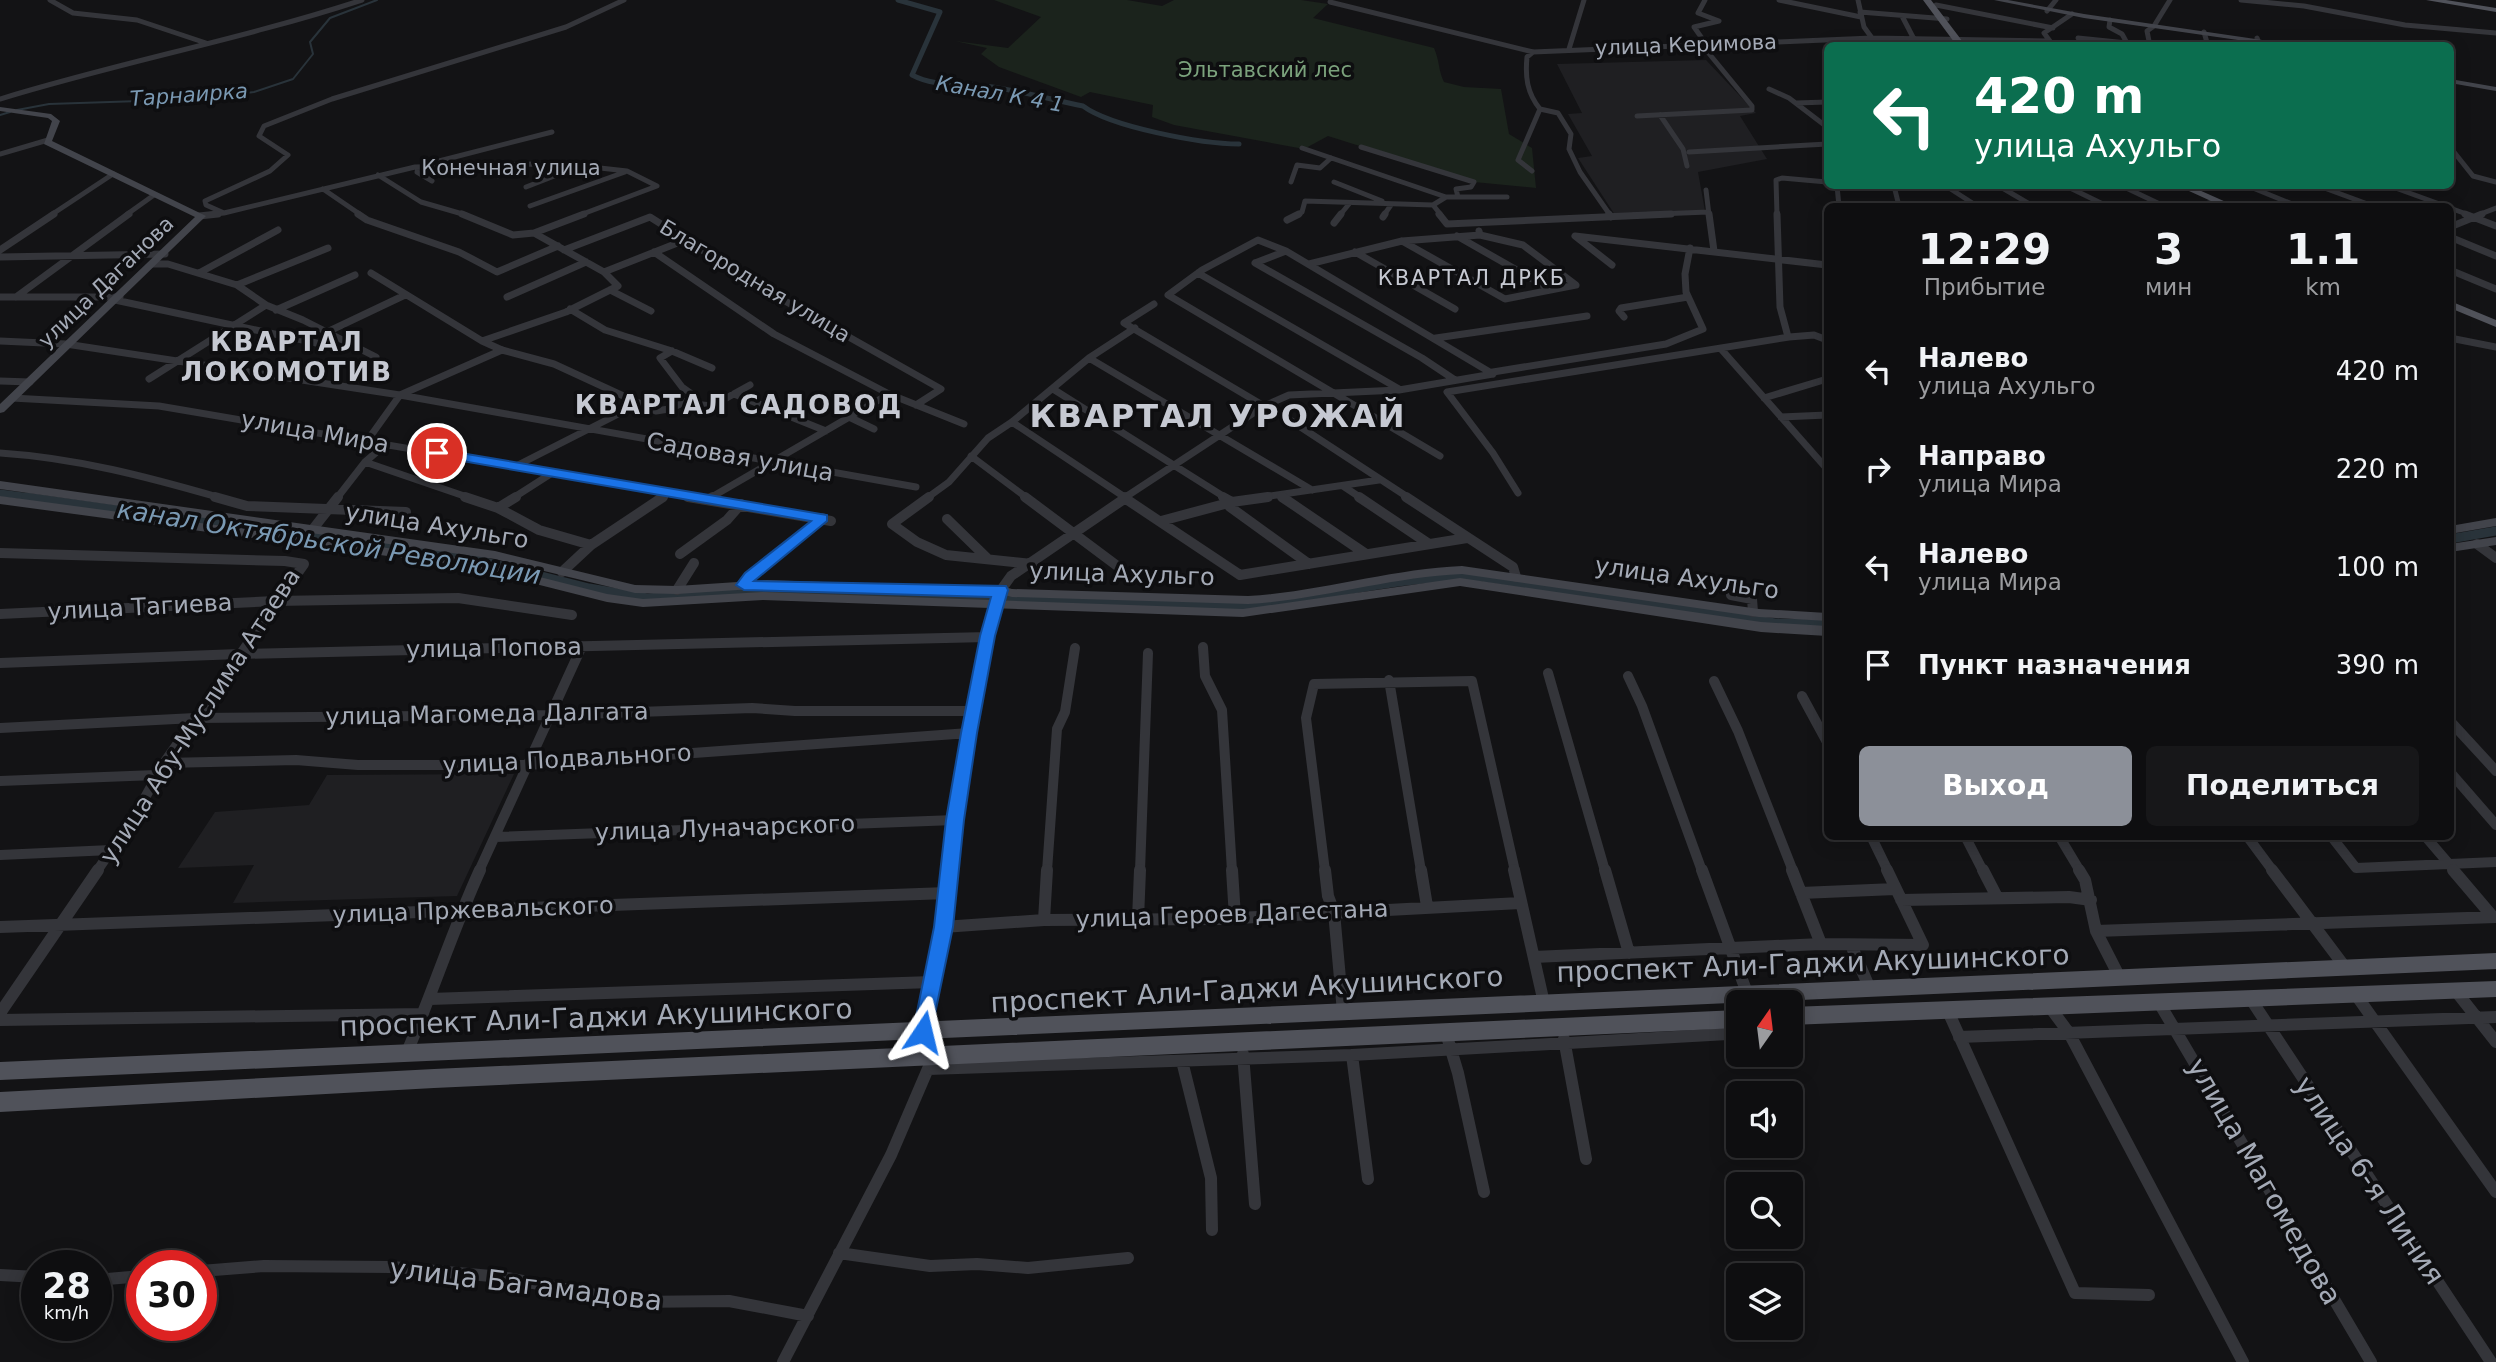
<!DOCTYPE html>
<html lang="ru">
<head>
<meta charset="utf-8">
<style>
	:root { --surface:#0e0e10; --page:#171719; --text:#f1f3f6; --muted:#9b9c9f; --line:#2e2e30; --accent:#8c9099 }
	body { margin:0; font-family:"DejaVu Sans",sans-serif; background:var(--page); color:var(--text); height:100vh; display:flex; flex-direction:column; font-size:26px; white-space:nowrap }
	* { box-sizing:border-box; margin:0 }
	p { font-size:23px; color:var(--muted) }
	.icon { flex:none; width:38px; height:38px; fill:none; stroke:currentColor; stroke-width:2; stroke-linecap:round; stroke-linejoin:round }
	.map { position:relative; flex:1; overflow:hidden }
	.drawer { position:absolute; left:1824px; top:203px; width:630px; height:637px; display:flex; flex-direction:column; background:var(--surface); border-radius:10px; box-shadow:0 4px 18px #0003,0 0 0 2px var(--line) }
	.drawer>* { flex:none }
	.banner { position:absolute; left:1824px; top:42px; width:630px; height:147px; border-radius:10px; box-shadow:0 4px 18px #0003,0 0 0 2px var(--line); background:#0b6e4f; color:#fff; overflow:hidden }
	.needle { width:46px; rotate:14deg }
	.tools { position:absolute; left:1726px; top:990px; display:grid; gap:14px }
	.tools a { display:grid; place-items:center; width:77px; height:77px; border-radius:10px; background:var(--surface); box-shadow:0 4px 18px #0003,0 0 0 2px var(--line); font-size:35px }
	.speed { position:absolute; left:21px; top:1250px; display:flex; gap:14px; font-size:35px; font-weight:700; text-align:center }
	.speed>* { display:grid; place-content:center; width:91px; height:91px; border-radius:50%; background:var(--surface); box-shadow:0 4px 18px #0003,0 0 0 2px var(--line); line-height:1 }
	.speed small { font-size:18px; font-weight:400 }
	.speed .limit { border:10px solid #d22; background:#fff; color:#111 }
	.pin { position:absolute; display:grid; place-items:center; width:60px; height:60px; color:#fff; margin:-30px; border:4px solid #fff; border-radius:50%; box-shadow:0 2px 7px #0007 }
	.me { position:absolute; width:77px; margin:-38px; rotate:10deg; stroke-linejoin:round; filter:drop-shadow(0 0 5px #0008) }
	.turn { display:flex; align-items:center; gap:24px; height:147px; padding:0 35px; font-size:32px }
	.turn .icon { width:91px; height:91px; stroke-width:2.5 }
	.turn b { display:block; font-size:49px; line-height:60px }
	.eta { display:flex; justify-content:space-evenly; align-items:center; height:119px; text-align:center }
	.eta b { font-size:42px; font-weight:600; line-height:49px }
	.button { display:flex; gap:14px; margin-top:auto; padding:14px 35px }
	.button a { flex:1; height:80px; border-radius:10px; background:var(--accent); color:#fff; font-size:28px; font-weight:600; line-height:80px; text-align:center }
	.button a+a { background:var(--page); color:var(--text) }
	ul { padding:0; list-style:none }
	li { display:flex; align-items:center; gap:21px; height:98px; padding:0 35px }
	li div { flex:1 }
	li b { display:block; font-size:26px }
	li em { font-style:normal }
	.map>svg:first-child { display:block }
	.built { fill:#1f1f22 }
	.green { fill:#1b231c }
	.lines { fill:none; stroke-linecap:round; stroke-linejoin:round }
	.stream { stroke:#29333a; stroke-width:2 }
	.canal-far2 { stroke:#29333a; stroke-width:5 }
	.canal-far1 { stroke:#29333a; stroke-width:7 }
	.canal { stroke:#29333a; stroke-width:9 }
	.street-far3 { stroke:#34353a; stroke-width:5 }
	.street-far2 { stroke:#34353a; stroke-width:7 }
	.street-far1 { stroke:#34353a; stroke-width:10 }
	.street { stroke:#34353a; stroke-width:12 }
	.secondary { fill:#42444b; fill-rule:evenodd }
	.primary { fill:#50525a; fill-rule:evenodd }
	.route { fill:#1a73e8; stroke:#114b97; stroke-width:2 }
	.labels { text-anchor:middle; stroke-width:7; stroke-linejoin:round; paint-order:stroke }
	.far-street-label { font-size:21px; fill:#a4aab6; stroke:#0e0e10 }
	.far-park-label { font-size:21px; fill:#7ba27c; stroke:#0e0e10 }
	.far-water-label { font-size:21px; font-style:italic; fill:#7a99b3; stroke:#0e0e10 }
	.far-neighbourhood-label { font-size:21px; letter-spacing:2px; fill:#c6c9d2; stroke:#0e0e10 }
	.street-label { font-size:24px; fill:#a4aab6; stroke:#0e0e10 }
	.far-district-label { font-size:26px; font-weight:bold; letter-spacing:2px; fill:#c6c9d2; stroke:#0e0e10 }
	.water-label { font-size:26px; font-style:italic; fill:#7a99b3; stroke:#0e0e10 }
	.near-street-label { font-size:28px; fill:#a4aab6; stroke:#0e0e10 }
	.district-label { font-size:32px; font-weight:bold; letter-spacing:2px; fill:#c6c9d2; stroke:#0e0e10 }
</style>
</head>
<body>
<div class="map">
<svg width="2496" height="1362" viewBox="0 0 2496 1362">
	<rect width="100%" height="100%" fill="#131315"/>
	<path class="built" d="M1706,60L1756,113L1740,116L1767,159L1698,172L1705,211L1615,215L1578,158L1592,156L1568,114L1582,113L1557,64Z
		M514,774L457,896L233,903L254,865L178,868L215,812L309,805L327,775Z"/>
	<path class="green" d="M994,0H1127L1162,6L1174,0H1301L1328,4L1313,18L1434,48C1440,62 1438,70 1444,82L1464,87L1501,89L1509,134L1532,148L1536,188L1474,182L1328,136L1304,149L1174,125L1152,117L1153,105L1090,92L1081,97L999,67L981,54L987,48L955,41L1008,48L1041,17Z"/>
	<g class="lines">
		<path class="stream" d="M17,110L49,104L201,99L254,92L293,79L313,54L310,42L330,18L377,0
			M0,115L10,112"/>
		<path class="canal-far2" d="M898,0L940,12L912,75C933,86 953,83 976,85C1011,88 1048,99 1083,106C1111,127 1202,144 1239,144"/>
		<path class="canal-far1" d="M0,493L38,498"/>
		<path class="canal" d="M26,497L473,559L589,588L647,598L755,590L1242,606C1322,599 1400,574 1481,577L1775,623L1827,624
			M2450,539L2496,531"/>
		<path class="street-far3" d="M50,0L73,13L137,20L206,43
			M1705,0L1698,13L1719,21L1694,27L1706,44
			M1779,0L1861,17
			M1858,0L1864,27L1872,38
			M2241,0L2304,6L2405,25L2496,33
			M1330,2L1533,52L1872,38L2048,41
			M1936,5L2053,28
			M2047,11L2056,0
			M1860,12L1947,19
			M1902,16L1916,43
			M2204,32L2208,46
			M2078,38L2127,43L2122,34L2109,27L2110,20
			M2257,38L2260,46
			M2052,44L2044,33L2072,14
			M2150,46L2147,31L2154,26L2170,0
			M1569,49L1584,0
			M1533,52L1527,57C1525,77 1527,93 1540,109L1558,113L1571,134L1569,149L1580,172L1610,215
			M1769,89L1789,98L1827,127
			M0,99C120,62 243,39 362,0
			M1796,103L1827,102
			M1660,115L1683,149L1687,166
			M1637,116L1752,110V106L1702,45
			M1361,147L1474,182L1471,187L1456,189L1458,197
			M2450,147L2473,176L2496,182
			M1302,148L1446,197
			M1689,152L1827,144
			M0,154L48,140
			M439,161L552,132
			M418,168L417,172L432,181
			M1532,171L1518,160L1540,109
			M378,175L421,202L466,215
			M498,176L524,167
			M1291,182L1297,165L1320,168L1331,158
			M1334,182L1382,201
			M1837,186L1839,206
			M1894,186L1899,206
			M1946,186L1977,206
			M1999,186L2033,206
			M2066,186L2107,206
			M2122,186L2164,206
			M2248,186L2297,206
			M2319,186L2373,206
			M2390,186L2445,206
			M526,187L575,168
			M323,189L361,215
			M1706,190L1709,215
			M530,206L625,172
			M2198,206L2216,201
			M2450,208L2469,215
			M224,213L206,205L205,201L270,171L288,155L259,136L264,126L332,99L566,27L624,0
			M51,215L113,174
			M126,215L154,195
			M204,215L224,213L415,167L533,164L582,166L627,171L657,186
			M580,215L657,186
			M1296,215L1302,212L1305,201L1433,205
			M1340,215L1349,204
			M1384,215L1391,205
			M1441,215L1433,205L1446,197H1507
			M1633,215L1708,212
			M1777,215L1776,180L1782,178L1827,182
			M2478,215L2496,208"/>
		<path class="street-far2" d="M358,214L367,220L459,252L497,272L558,246
			M462,214L513,235L534,233L604,272L618,286L566,312L482,341
			M1439,214L1447,224L1671,214
			M1609,214L1611,217
			M1709,214L1714,251
			M1777,214L1780,307L1787,333
			M2465,214L2496,226
			M199,216L218,214
			M1383,217L1385,214
			M1287,220L1299,214
			M1334,223L1341,214
			M2450,227L2482,214
			M534,233L584,214
			M1457,236L1550,289
			M2450,237L2496,256
			M1402,241L1505,299L1576,285L1523,245L1480,235
			M0,250L54,214
			M564,250L650,217L762,288L941,389L916,405
			M654,252L774,334L889,394L964,424
			M1355,252L1455,309
			M0,257L165,254
			M1255,263L1422,358L1455,380
			M1255,263L1286,251
			M153,264H168L237,285L266,305L303,320L376,357
			M1309,264L1402,241L1480,235L1479,231
			M1612,265L1575,236L1827,265
			M2450,270L2496,289
			M604,272L685,240
			M199,273L278,230
			M371,273L482,341L502,350L554,364L656,411L669,409L696,397L682,387L660,358L672,351
			M1198,273L1399,389
			M237,285L328,248
			M610,290L651,311
			M0,297H120
			M16,297L129,214
			M507,297L586,262
			M115,300L321,344L335,338
			M570,309L605,330L672,351L712,368
			M276,310L355,275
			M1624,317L1619,311L1621,308L1688,297
			M1124,323L1264,406
			M1124,323L1154,304
			M325,333L405,295
			M1436,338L1587,316
			M2450,338L2496,347
			M0,341L66,344L400,395L916,487
			M1721,349L1827,469
			M1089,358L1312,490
			M1493,372L1666,344L1703,329L1686,292L1685,274L1690,248
			M149,379L266,305
			M0,381L30,382
			M1053,389L1226,498
			M734,394L826,431
			M12,398L159,406L699,498
			M1764,398L1827,379
			M683,403L712,406L750,385
			M1267,405L1409,498
			M849,417L874,429
			M1781,417L1827,415
			M1012,422L1126,498
			M367,441L400,395L502,350
			M0,453C77,458 148,477 221,498
			M971,456L1027,498
			M1440,456L1168,295L1202,270L1258,240L1286,251L1493,374
			M365,462L470,498
			M516,466L638,404
			M1343,486L1361,498
			M1518,493L1493,453L1447,392L1789,337L1814,335L1827,340
			M1280,495L1285,498
			M337,498L365,462L386,444
			M513,498L552,473
			M660,498L668,493
			M710,498L889,394
			M927,498L949,482L988,438L1012,422L1089,358L1135,328
			M1124,498L1264,406L1289,395L1399,390L1493,374
			M1256,498L1379,480"/>
		<path class="street-far1" d="M215,497L247,506L406,512
			M465,497L498,508L539,530L591,545
			M688,497L831,521
			M929,497L892,524L917,542L946,555L1032,564
			M1025,497L1120,568
			M1123,497L1240,575L1467,538
			M1223,497L1232,502L1230,507L1309,564
			M1282,497L1366,554
			M1359,497L1429,544
			M1406,497L1513,567L1516,577
			M709,499L713,497
			M498,508L516,497
			M947,519L987,558
			M1161,521L1232,502L1268,497
			M313,529L338,497
			M2477,544L2496,558
			M0,553L285,561L304,564L164,763L136,814L97,871
			M680,554L727,520L741,504
			M562,572L591,545L663,497
			M744,585L750,576L822,518
			M677,590L694,563
			M1001,590L1011,576L1127,497
			M1731,595L1752,599L1753,612
			M0,614L275,601L458,598L572,615
			M1203,647L1205,676L1222,710L1232,871
			M0,663L239,654L988,637
			M1548,673L1605,871
			M1628,676L1642,706L1702,871
			M1389,680L1421,871
			M1714,681L1738,731L1793,871
			M1802,696L1827,742
			M2450,721L2496,771
			M0,728L195,718L553,715L752,708L795,711H974
			M164,763L296,760L358,765H528L969,733
			M2450,772L2496,825
			M0,781L156,775
			M1871,836L1888,871
			M1965,836L1983,871
			M2059,836L2080,871
			M2247,836L2273,871
			M2331,836L2356,868L2496,862
			M2425,836L2455,871
			M496,837L955,820
			M0,855L111,850
			M479,871L582,646
			M949,871C959,783 972,692 997,606
			M1047,871L1057,729L1065,712L1075,648
			M1140,871L1148,653
			M1325,871L1306,718L1314,684L1472,681L1515,871"/>
		<path class="street" d="M1232,870L1235,917
			M1325,870L1328,896L1334,912L1343,1012
			M1421,870L1427,906
			M1514,870L1544,1003
			M1605,870L1629,953
			M1702,870L1747,993
			M1792,870L1821,944
			M1983,870L1997,897
			M2079,870L2085,880L2096,931L2120,978
			M2272,870L2345,967
			M2453,870L2493,917
			M1801,893L1895,889
			M1901,900L2069,897L2091,900
			M1138,919L1140,870
			M1044,920L1047,870
			M0,927L947,893
			M943,927L1044,920L1219,919L1520,903
			M2096,931L2496,917
			M1851,945L1870,989
			M1534,957L1821,944L1923,945L1887,870
			M2455,990L2496,1042
			M2356,995L2496,1192
			M2250,998L2491,1362
			M430,999L932,982
			M2158,1001L2371,1362
			M2049,1006L2069,1033L2243,1362
			M1947,1009L2075,1293L2149,1295
			M0,1013L98,870
			M0,1020L423,1014
			M923,1032L943,927L949,870
			M1446,1033L1458,1073L1484,1192
			M1959,1037L2496,1017
			M1564,1039L1586,1159
			M407,1052C433,992 453,929 480,870
			M1243,1054L1255,1204
			M1352,1055L1368,1179
			M1182,1061L1211,1178L1212,1230
			M928,1069L1352,1055L1728,1034L1738,1023
			M839,1253L930,1266L977,1264L1028,1268L1128,1258
			M201,1271L264,1266L392,1267L502,1277L632,1302L729,1301L808,1316
			M0,1275L37,1277
			M96,1280L142,1276
			M783,1362L891,1155L930,1064"/>
		<path class="secondary" d="M1994,0H2008L2084,14L2303,46H2280L2084,18Z
			M2450,79L2496,87V91L2450,83Z
			M0,107L51,114L60,121L52,141L206,216L4,412L0,413V404L195,217L44,144L52,121L48,118L0,111Z
			M0,481L495,551L635,585L677,586L767,580L991,588L1001,586L1012,589L1248,596C1320,592 1390,569 1462,566L1759,609L1827,613V621L1759,617L1462,574C1390,577 1320,600 1248,604L1012,597L1001,594L991,596L767,588L677,594L635,593L495,559L0,489Z
			M0,496L469,559L607,594L643,599L763,592L1243,609L1460,578L1761,622L1827,626V636L1761,632L1460,586L1243,617L763,600L643,607L607,602L469,567L0,504Z
			M2496,518V526L2450,534V526Z
			M2496,537V545L2450,552V544Z"/>
		<path class="primary" d="M1923,0H1931L1966,46H1957Z
			M2426,0H2446L2496,8V12Z
			M2178,186H2190L2235,206H2222Z
			M2450,301L2496,320V327L2450,308Z
			M2496,953V969L0,1080V1062Z
			M2496,981V997L1790,1025V1007Z
			M1738,1010V1028L434,1088L0,1112V1092L434,1069Z"/>
	</g>
	<path class="route" d="M437,449L827,515V521L754,581L1006,586L1008,590L995,636L977,733L964,820L953,927L930,1038L923,1041L916,1038L913,1032L934,927L946,820L961,733L980,636L991,597L744,590L736,585L745,573L811,521L433,456V450Z"/>
	<g class="labels">
		<g class="far-street-label">
			<text transform="translate(1686 45) rotate(-2)" y="7">улица Керимова</text>
			<text x="511" y="175">Конечная улица</text>
			<text transform="translate(755 281) rotate(31)" y="7">Благородная улица</text>
			<text transform="translate(106 282) rotate(-44)" y="7">улица Даганова</text>
		</g>
		<g class="far-park-label">
			<text x="1265" y="77">Эльтавский лес</text>
		</g>
		<g class="far-water-label">
			<text transform="translate(1000 94) rotate(10)" y="7">Канал К 4 1</text>
			<text transform="translate(189 95) rotate(-4)" y="7">Тарнаирка</text>
		</g>
		<g class="far-neighbourhood-label">
			<text x="1472" y="285">КВАРТАЛ ДРКБ</text>
		</g>
		<g class="street-label">
			<text transform="translate(315 432) rotate(10)" y="8">улица Мира</text>
			<text transform="translate(740 457) rotate(10)" y="8">Садовая улица</text>
			<text transform="translate(437 526) rotate(9)" y="8">улица Ахульго</text>
			<text transform="translate(1122 574) rotate(2)" y="8">улица Ахульго</text>
			<text transform="translate(1687 578) rotate(8)" y="8">улица Ахульго</text>
			<text transform="translate(140 607) rotate(-3)" y="8">улица Тагиева</text>
			<text transform="translate(494 648) rotate(-1)" y="8">улица Попова</text>
			<text transform="translate(487 714) rotate(-1)" y="8">улица Магомеда Далгата</text>
			<text transform="translate(200 716) rotate(-57)" y="8">улица Абу-Муслима Атаева</text>
			<text transform="translate(567 759) rotate(-3)" y="8">улица Подвального</text>
			<text transform="translate(725 828) rotate(-2)" y="8">улица Луначарского</text>
			<text transform="translate(473 910) rotate(-2)" y="8">улица Пржевальского</text>
			<text transform="translate(1232 914) rotate(-2)" y="8">улица Героев Дагестана</text>
		</g>
		<g class="far-district-label">
			<text x="287" y="351">КВАРТАЛ<tspan x="287" dy="30">ЛОКОМОТИВ</tspan></text>
			<text x="739" y="414">КВАРТАЛ САДОВОД</text>
		</g>
		<g class="water-label">
			<text transform="translate(329 542) rotate(9)" y="9">канал Октябрьской Революции</text>
		</g>
		<g class="near-street-label">
			<text transform="translate(1813 963) rotate(-2)" y="10">проспект Али-Гаджи Акушинского</text>
			<text transform="translate(1247 989) rotate(-3)" y="10">проспект Али-Гаджи Акушинского</text>
			<text transform="translate(596 1017) rotate(-2)" y="10">проспект Али-Гаджи Акушинского</text>
			<text transform="translate(2370 1180) rotate(56)" y="10">улица 6-я Линия</text>
			<text transform="translate(2265 1181) rotate(60)" y="10">улица Магомедова</text>
			<text transform="translate(526 1284) rotate(7)" y="10">улица Багамадова</text>
		</g>
		<g class="district-label">
			<text x="1218" y="427">КВАРТАЛ УРОЖАЙ</text>
		</g>
	</g>
</svg>
<div class="tools">
<a><svg class="needle" viewBox="-14 -14 28 28"><path d="M0-13l5 13h-10z" fill="#e53935"/><path d="M0 13l5-13h-10z" fill="#9b9c9f"/></svg></a>
<a><svg class="icon" aria-label="sound" viewBox="0 0 24 24"><path d="M4 9h4l5-4v14l-5-4H4zM17 9q2 3 0 6"/></svg></a>
<a><svg class="icon" aria-label="search" viewBox="0 0 24 24"><circle cx="10" cy="10" r="6"/><path d="M15 15l6 6"/></svg></a>
<a><svg class="icon" aria-label="layers" viewBox="0 0 24 24"><path d="M12 4l9 5-9 5-9-5zM3 14l9 5 9-5"/></svg></a>
</div>
<div class="speed"><div>28<small>km/h</small></div><div class="limit">30</div></div>
<div class="pin" style="left:437px;top:453px;background:#d93025"><svg class="icon" aria-label="arrive" viewBox="0 0 24 24"><path d="M6 21V4h12l-3 4 3 4H6"/></svg></div>
<svg class="me" style="left:923px;top:1032px" viewBox="-20 -20 40 40"><path d="M0-17L14 15 0 8-14 15z" fill="#1a73e8" stroke="#fff" stroke-width="4"/></svg>
<div class="banner">
<div class="turn"><svg class="icon" aria-label="left" viewBox="0 0 24 24"><path d="M17 20v-9H6M10 6l-5 5 5 5"/></svg><div><b>420 m</b>улица Ахульго</div></div>
</div>
<section class="drawer">
<div class="eta">
<div><b>12:29</b><p>Прибытие</p></div>
<div><b>3</b><p>мин</p></div>
<div><b>1.1</b><p>km</p></div>
</div>
<ul>
<li><svg class="icon" aria-label="left" viewBox="0 0 24 24"><path d="M17 20v-9H6M10 6l-5 5 5 5"/></svg><div><b>Налево</b><p>улица Ахульго</p></div><em>420 m</em></li>
<li><svg class="icon" aria-label="right" viewBox="0 0 24 24"><path d="M7 20v-9h11M14 6l5 5-5 5"/></svg><div><b>Направо</b><p>улица Мира</p></div><em>220 m</em></li>
<li><svg class="icon" aria-label="left" viewBox="0 0 24 24"><path d="M17 20v-9H6M10 6l-5 5 5 5"/></svg><div><b>Налево</b><p>улица Мира</p></div><em>100 m</em></li>
<li><svg class="icon" aria-label="arrive" viewBox="0 0 24 24"><path d="M6 21V4h12l-3 4 3 4H6"/></svg><div><b>Пункт назначения</b></div><em>390 m</em></li>
</ul>
<div class="button"><a>Выход</a><a>Поделиться</a></div>
</section>
</div>
</body>
</html>
